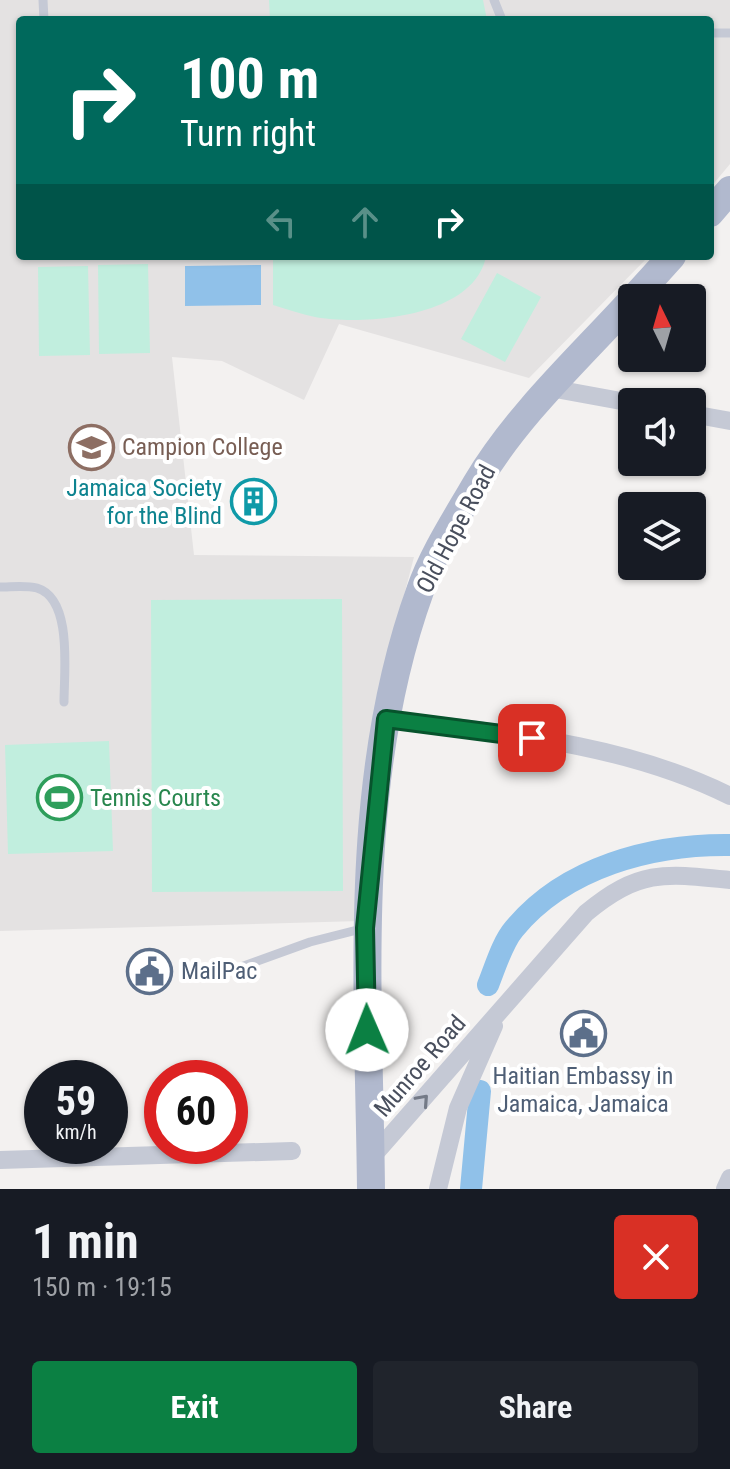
<!DOCTYPE html>
<html lang="en">
<head>
<meta charset="utf-8">
<style>
	:root { --surface:#171b24; --page:#20242c; --text:#f1f3f6; --muted:#9ea1a6; --accent:#0b8043 }
	body { margin:0; font-family:"Roboto Condensed",sans-serif; background:var(--page); color:var(--text); height:100vh; display:flex; flex-direction:column; font-size:30px; white-space:nowrap }
	* { box-sizing:border-box; margin:0 }
	p { font-size:26px; color:var(--muted) }
	.icon { flex:none; width:44px; height:44px; fill:none; stroke:currentColor; stroke-width:2; stroke-linecap:round; stroke-linejoin:round }
	.map { position:relative; height:1189px; overflow:hidden }
	.sheet { display:flex; flex-direction:column; background:var(--surface); flex:1 }
	.sheet>* { flex:none }
	.guide { position:absolute; left:16px; top:16px; width:698px; height:244px; border-radius:8px; box-shadow:0 2px 6px #0004; background:#00695c; color:#fff; overflow:hidden }
	.needle { width:52px; rotate:355deg }
	.buttons { position:absolute; left:618px; top:284px; display:grid; gap:16px }
	.buttons a { display:grid; place-items:center; width:88px; height:88px; border-radius:8px; background:var(--surface); box-shadow:0 2px 6px #0004; font-size:40px }
	.speed { position:absolute; left:24px; top:1060px; display:flex; gap:16px; font-size:40px; font-weight:700; text-align:center }
	.speed>* { display:grid; place-content:center; width:104px; height:104px; border-radius:50%; background:var(--surface); box-shadow:0 2px 6px #0004; line-height:1 }
	.speed small { font-size:20px; font-weight:400 }
	.speed .limit { border:12px solid #d22; background:#fff; color:#111 }
	.pin { position:absolute; display:grid; place-items:center; width:68px; height:68px; color:#fff; margin:-34px; border-radius:16px; box-shadow:0 4px 12px #0006 }
	.me { position:absolute; width:88px; margin:-44px; rotate:359deg; stroke-linejoin:round; filter:drop-shadow(0 0 6px #0008) }
	.turn { display:flex; align-items:center; gap:28px; height:168px; padding:0 32px; font-size:36px }
	.turn .icon { width:104px; height:104px; stroke-width:2.5 }
	.turn b { display:block; font-size:56px; line-height:68px }
	.lanes { display:flex; align-items:center; height:76px; padding:0 32px; background:#0003; justify-content:center; gap:40px; direction:ltr }
	.lanes .off { opacity:.35 }
	.round { display:grid; place-items:center; flex:none; width:84px; height:84px; border-radius:8px; background:var(--page) }
	.head { display:flex; align-items:center; justify-content:space-between; height:136px; padding:0 32px }
	h1 { font-size:48px; font-weight:700; line-height:60px }
	.primary-button { display:flex; gap:16px; margin-top:auto; padding:16px 32px }
	.primary-button a { flex:1; height:92px; border-radius:8px; background:var(--accent); color:#fff; font-size:32px; font-weight:700; line-height:92px; text-align:center }
	.primary-button a+a { background:var(--page); color:var(--text) }
	.map>svg:first-child { display:block }
	.education { fill:#e4e2e2 }
	.green { fill:#c1eede }
	.water { fill:#90c1e9 }
	.lines { fill:none; stroke-linecap:round; stroke-linejoin:round }
	.canal { stroke:#90c1e9; stroke-width:22 }
	.lane { stroke:#c5c9d5; stroke-width:9 }
	.street { stroke:#c5c9d5; stroke-width:18 }
	.primary { stroke:#b1b9ce; stroke-width:28 }
	.oneway { stroke:#747a87 }
	.route-casing { stroke:#07532c; stroke-width:20 }
	.route { stroke:#0b8043; stroke-width:14 }
	.labels { text-anchor:middle; stroke-width:8; stroke-linejoin:round; paint-order:stroke }
	.education-label { font-size:24px; fill:#785e54; stroke:#fff; text-anchor:start }
	.culture-label { font-size:24px; fill:#0d838f; stroke:#fff; text-anchor:end }
	.street-label { font-size:24px; fill:#494f5d; stroke:#fff }
	.leisure-label { font-size:24px; fill:#27864d; stroke:#fff; text-anchor:start }
	.service-label { font-size:24px; fill:#4e5e75; stroke:#fff; text-anchor:start }
</style>
</head>
<body>
<div class="map">
<svg width="730" height="1189" viewBox="0 0 730 1189">
	<rect width="100%" height="100%" fill="#f3f1f0"/>
	<path class="education" d="M0,0H730V164L710,188V20H20V256H649L529,378L339,324L304,400L222,361L172,357L194,555L414,557L383,676L360,921L0,931Z"/>
	<path class="green" d="M269,0H483L487,20H270Z
		M273,256H486C475,317 365,326 315,317C301,314 287,309 273,305Z
		M148,264L150,353L99,354L98,265Z
		M88,266L90,355L39,356L38,267Z
		M497,273L541,297L505,362L461,339Z
		M342,599L343,891L152,892L151,600Z
		M109,741L113,851L8,854L5,745Z"/>
	<path class="water" d="M261,265V305L185,306V266Z"/>
	<g class="lines">
		<path class="canal" d="M488,985C495,968 502,943 514,929C565,867 652,844 730,845
			M471,1189L480,1091"/>
		<path class="lane" d="M43,0L44,20
			M494,0L502,20
			M710,33H730
			M0,587C11,587 26,585 37,588C73,599 64,672 64,702
			M216,976L310,942L365,928"/>
		<path class="street" d="M550,388L632,403
			M692,414L730,421
			M386,719C502,733 624,743 730,796
			M371,1158L586,913C639,869 665,873 730,880
			M0,1160L292,1151
			M438,1189L458,1108L494,1026
			M725,1189L730,1178"/>
		<path class="primary" d="M710,213L730,190
			M634,298L672,256
			M371,1189C369,990 351,782 420,591C432,555 457,517 476,484C517,415 578,359 632,300"/>
	</g>
	<defs><path id="oneway-chevron" d="M-2-3.5L2.5 0L-2 3.5" fill="none" stroke-width="1.6" stroke-linecap="round" stroke-linejoin="round" transform="scale(2)"/></defs>
	<use class="oneway" href="#oneway-chevron" transform="translate(423 1100) rotate(-48)"/>
	<g class="lines">
		<defs>
			<path id="route" d="M367,1030L365,928L386,719L532,738"/>
		</defs>
		<use href="#route" class="route-casing"/>
		<use href="#route" class="route"/>
	</g>
	<defs>
		<symbol id="school-ring" viewBox="-11 -11 22 22"><circle r="9.5" fill="#fff" stroke="#8d6e63" stroke-width="1.5"/><path d="M0-5L7-2L0 1L-7-2ZM-4 1L0 2.5L4 1V4Q0 6-4 4Z" fill="#8d6e63"/></symbol>
		<symbol id="building-ring" viewBox="-11 -11 22 22"><circle r="9.5" fill="#fff" stroke="#0f9aa8" stroke-width="1.5"/><path d="M-4-6H4V6H1V3H-1V6H-4ZM-2.5-4.3h1.7v1.8h-1.7ZM.8-4.3h1.7v1.8H.8ZM-2.5-1h1.7V.8h-1.7ZM.8-1h1.7V.8H.8Z" fill="#0f9aa8"/></symbol>
		<symbol id="stadium-ring" viewBox="-11 -11 22 22"><circle r="9.5" fill="#fff" stroke="#2e9e5b" stroke-width="1.5"/><path d="M0-5a6.5 5 0 1 0 0 10a6.5 5 0 1 0 0-10ZM-3.5-1.8h7v3.6h-7Z" fill="#2e9e5b"/></symbol>
		<symbol id="civic-ring" viewBox="-11 -11 22 22"><circle r="9.5" fill="#fff" stroke="#5c6f8a" stroke-width="1.5"/><path d="M-.6-6.5H3V-4.5H.6V-3L4-1V1h2V6H-6V1h2V-1L-.6-3ZM-1.2 2.5V6h2.4V2.5Z" fill="#5c6f8a"/></symbol>
	</defs>
	<g fill-rule="evenodd">
		<use href="#school-ring" x="66" y="422" width="51" height="51"/>
		<use href="#building-ring" x="228" y="476" width="51" height="51"/>
		<use href="#stadium-ring" x="34" y="772" width="51" height="51"/>
		<use href="#civic-ring" x="124" y="946" width="51" height="51"/>
		<use href="#civic-ring" x="558" y="1008" width="51" height="51"/>
	</g>
	<g class="labels">
		<g class="education-label">
			<text x="122" y="455">Campion College</text>
		</g>
		<g class="culture-label">
			<text x="222" y="496">Jamaica Society<tspan x="222" dy="28">for the Blind</tspan></text>
		</g>
		<g class="street-label">
			<text transform="translate(456 529) rotate(-62)" y="8">Old Hope Road</text>
			<text transform="translate(420 1066) rotate(-49)" y="8">Munroe Road</text>
		</g>
		<g class="leisure-label">
			<text x="90" y="806">Tennis Courts</text>
		</g>
		<g class="service-label">
			<text x="181" y="979">MailPac</text>
			<text x="583" y="1084" text-anchor="middle">Haitian Embassy in<tspan x="583" dy="28">Jamaica, Jamaica</tspan></text>
		</g>
	</g>
</svg>
<div class="buttons">
<a><svg class="needle" viewBox="-14 -14 28 28"><path d="M0-13l5 13h-10z" fill="#e53935"/><path d="M0 13l5-13h-10z" fill="#9ea1a6"/></svg></a>
<a><svg class="icon" aria-label="sound" viewBox="0 0 24 24"><path d="M4 9h4l5-4v14l-5-4H4zM17 9q2 3 0 6"/></svg></a>
<a><svg class="icon" aria-label="layers" viewBox="0 0 24 24"><path d="M12 4l9 5-9 5-9-5zM3 14l9 5 9-5"/></svg></a>
</div>
<div class="speed"><div>59<small>km/h</small></div><div class="limit">60</div></div>
<div class="pin" style="left:532px;top:738px;background:#d93025"><svg class="icon" aria-label="arrive" viewBox="0 0 24 24"><path d="M6 21V4h12l-3 4 3 4H6"/></svg></div>
<svg class="me" style="left:367px;top:1030px" viewBox="-20 -20 40 40"><circle r="19" fill="#fff"/><path d="M0-13L10 11 0 6-10 11z" fill="#0b8043"/></svg>
<div class="guide">
<div class="turn"><svg class="icon" aria-label="right" viewBox="0 0 24 24"><path d="M7 20v-9h11M14 6l5 5-5 5"/></svg><div><b>100 m</b>Turn right</div></div>
<div class="lanes"><svg class="icon off" aria-label="left" viewBox="0 0 24 24"><path d="M17 20v-9H6M10 6l-5 5 5 5"/></svg><svg class="icon off" aria-label="ahead" viewBox="0 0 24 24"><path d="M12 20V5M6 11l6-6 6 6"/></svg><svg class="icon" aria-label="right" viewBox="0 0 24 24"><path d="M7 20v-9h11M14 6l5 5-5 5"/></svg></div>
</div>
</div>
<section class="sheet">
<div class="head"><div><h1>1 min</h1><p>150 m · 19:15</p></div><a class="round" style="background:#d93025;color:#fff"><svg class="icon" aria-label="close" viewBox="0 0 24 24"><path d="M6 6l12 12M18 6L6 18"/></svg></a></div>
<div class="primary-button"><a>Exit</a><a>Share</a></div>
</section>
</body>
</html>
